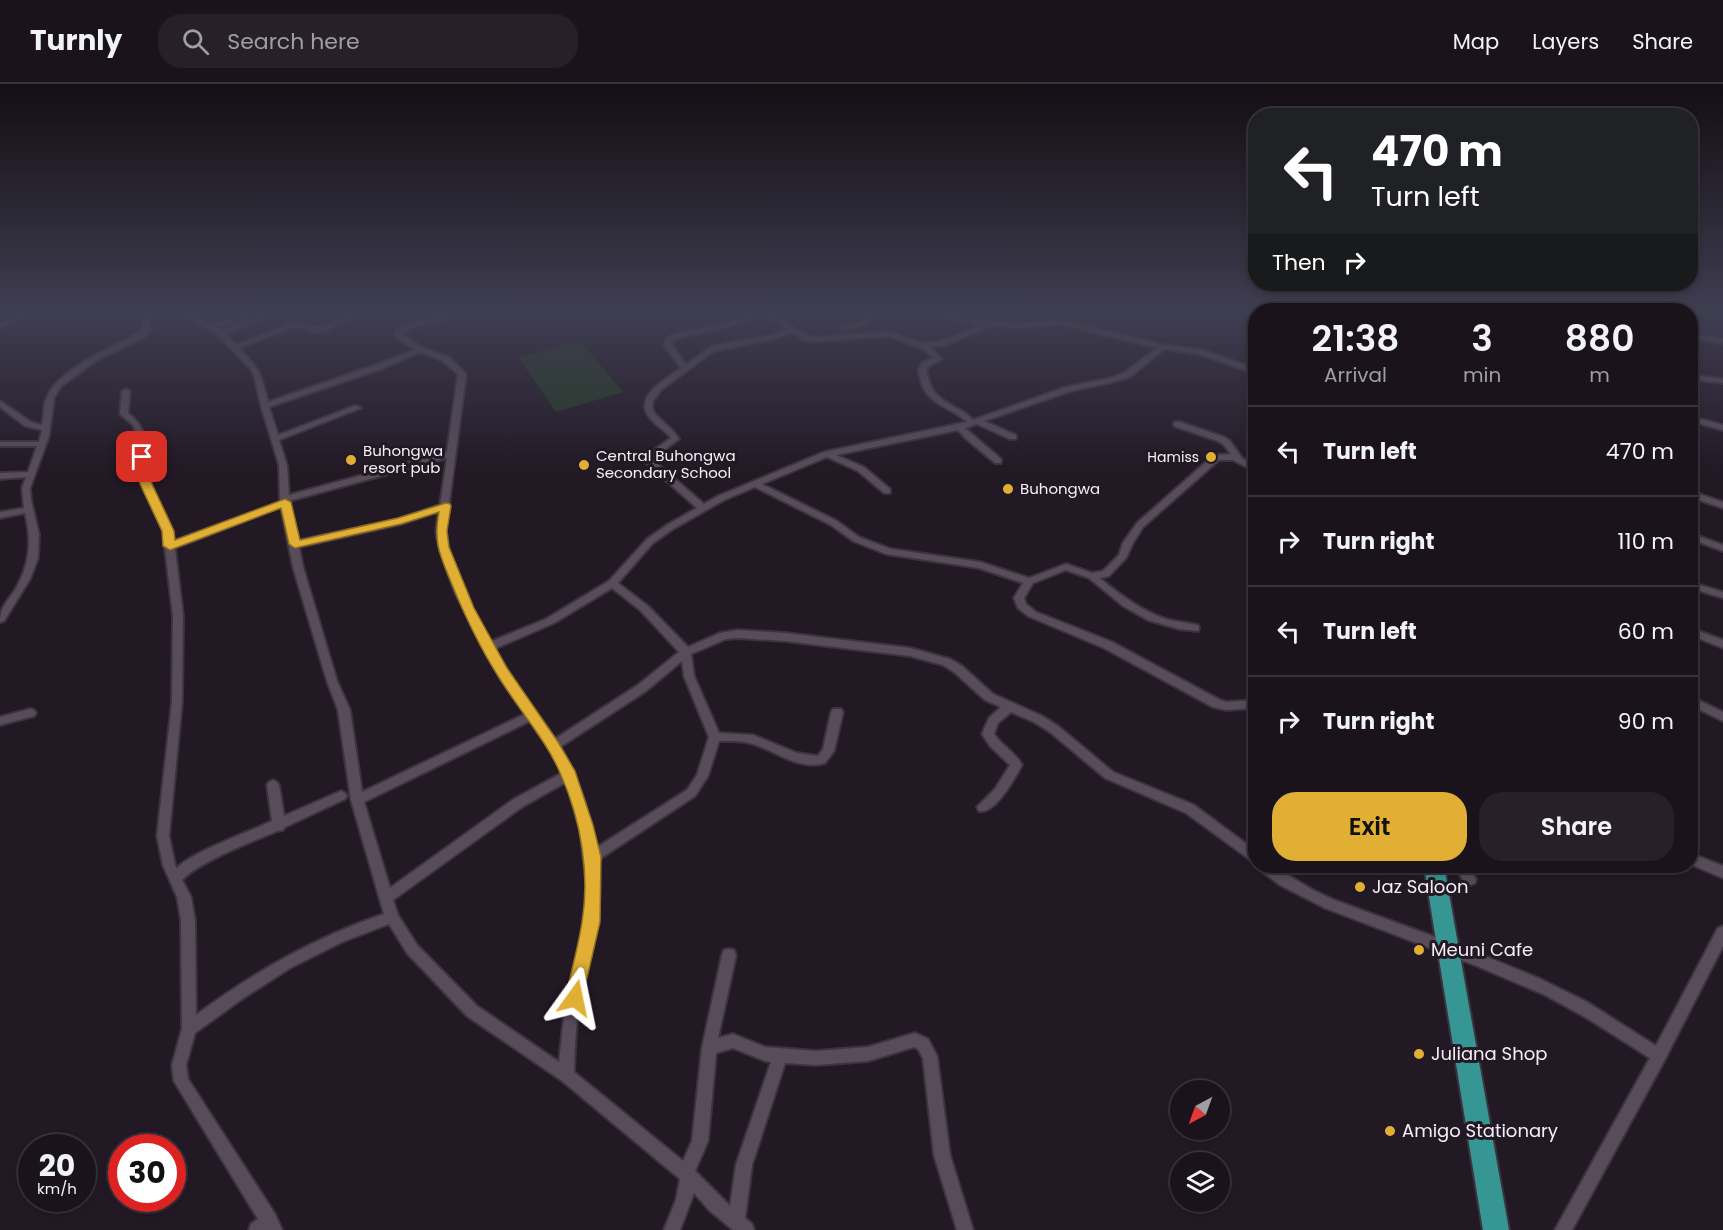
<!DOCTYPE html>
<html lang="en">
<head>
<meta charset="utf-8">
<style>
	:root { --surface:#1a131c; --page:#272029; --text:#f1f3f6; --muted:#9f9ea3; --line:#38323b; --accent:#e1af34 }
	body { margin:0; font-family:Poppins,sans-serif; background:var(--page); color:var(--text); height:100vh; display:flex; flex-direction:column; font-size:22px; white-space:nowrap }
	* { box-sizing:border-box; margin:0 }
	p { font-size:20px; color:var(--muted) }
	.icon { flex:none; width:33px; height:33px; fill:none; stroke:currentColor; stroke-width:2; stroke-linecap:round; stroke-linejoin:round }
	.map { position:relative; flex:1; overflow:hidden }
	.drawer { position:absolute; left:1248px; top:219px; width:450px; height:570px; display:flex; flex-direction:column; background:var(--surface); border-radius:24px; box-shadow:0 3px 9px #0003,0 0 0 2px var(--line) }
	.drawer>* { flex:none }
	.banner { position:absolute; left:1248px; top:24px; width:450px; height:183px; border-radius:24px; box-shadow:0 3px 9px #0003,0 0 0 2px var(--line); background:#202124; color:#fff; overflow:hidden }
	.needle { width:39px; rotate:221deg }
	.buttons { position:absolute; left:1170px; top:996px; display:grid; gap:12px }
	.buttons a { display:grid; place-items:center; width:60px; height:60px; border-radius:50%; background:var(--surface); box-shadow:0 3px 9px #0003,0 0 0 2px var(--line); font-size:30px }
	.speed { position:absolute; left:18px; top:1050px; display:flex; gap:12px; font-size:30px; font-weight:700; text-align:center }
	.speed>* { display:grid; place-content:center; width:78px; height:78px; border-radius:50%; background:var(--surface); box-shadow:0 3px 9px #0003,0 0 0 2px var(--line); line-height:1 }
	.speed small { font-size:15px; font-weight:400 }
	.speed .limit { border:9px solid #d22; background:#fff; color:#111 }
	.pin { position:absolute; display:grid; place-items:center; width:51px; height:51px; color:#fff; margin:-26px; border-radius:12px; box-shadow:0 3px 9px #0006 }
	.me { position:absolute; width:66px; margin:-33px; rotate:12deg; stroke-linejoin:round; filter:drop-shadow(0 0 4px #0008) }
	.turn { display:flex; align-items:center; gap:21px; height:126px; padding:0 24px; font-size:27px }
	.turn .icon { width:78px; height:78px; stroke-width:2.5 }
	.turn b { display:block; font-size:42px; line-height:51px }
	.then { display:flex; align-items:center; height:57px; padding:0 24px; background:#0003; gap:12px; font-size:22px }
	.eta { display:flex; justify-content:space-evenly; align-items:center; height:102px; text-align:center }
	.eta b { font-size:36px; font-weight:600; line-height:42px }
	.action { display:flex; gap:12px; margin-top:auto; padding:12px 24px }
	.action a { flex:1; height:69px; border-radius:24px; background:var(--accent); color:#111; font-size:24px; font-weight:600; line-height:69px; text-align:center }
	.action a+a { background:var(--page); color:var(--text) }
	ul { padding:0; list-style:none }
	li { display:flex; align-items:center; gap:18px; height:90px; padding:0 24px; border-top:2px solid var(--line) }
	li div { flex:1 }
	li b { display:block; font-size:22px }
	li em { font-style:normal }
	header { display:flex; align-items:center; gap:36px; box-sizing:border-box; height:84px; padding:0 30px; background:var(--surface); border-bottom:2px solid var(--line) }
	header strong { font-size:28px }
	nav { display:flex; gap:33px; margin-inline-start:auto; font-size:21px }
	.search { width:420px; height:54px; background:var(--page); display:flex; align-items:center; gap:15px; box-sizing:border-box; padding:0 21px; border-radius:24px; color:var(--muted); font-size:22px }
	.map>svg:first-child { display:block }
	.green { fill:#243922 }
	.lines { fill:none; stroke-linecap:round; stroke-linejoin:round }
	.minor-casing { stroke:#3b343d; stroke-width:4 }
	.highway-casing { stroke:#3b343d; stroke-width:4 }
	.minor { fill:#584c5a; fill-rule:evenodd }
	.highway { fill:#369693; fill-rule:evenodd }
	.route { fill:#e1af34; stroke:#927222; stroke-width:1.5 }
	.poi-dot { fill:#e1af34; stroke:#231925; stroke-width:2 }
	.labels { text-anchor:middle; stroke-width:6; stroke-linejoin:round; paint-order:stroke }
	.far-poi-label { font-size:14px; fill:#f6eef7; stroke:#231925; text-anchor:end }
	.poi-label { font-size:15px; fill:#f6eef7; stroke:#231925; text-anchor:start }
	.near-poi-label { font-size:18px; fill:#f6eef7; stroke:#231925; text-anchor:start }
</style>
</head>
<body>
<header>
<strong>Turnly</strong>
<div class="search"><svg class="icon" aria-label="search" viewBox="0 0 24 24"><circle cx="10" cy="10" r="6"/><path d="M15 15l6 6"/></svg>Search here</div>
<nav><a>Map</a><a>Layers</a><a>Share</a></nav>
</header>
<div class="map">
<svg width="1723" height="1146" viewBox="0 0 1723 1146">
	<rect width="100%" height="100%" fill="#231925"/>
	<path class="green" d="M579,256L623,308L556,328L519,274Z"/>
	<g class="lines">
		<defs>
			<path id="minor" d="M28,227H37L0,243V239Z
				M146,227H152L149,239L151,244L145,253L99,275L61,302L54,314L49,352L30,404L31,416L39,450L38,474L30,495L4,537L0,538C0,523 7,518 15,506C30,480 32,458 25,429L0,434V428L24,424L22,404L26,393L0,395V389L28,388L37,362H0V358H39L42,346L25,342L0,323V317L31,338L42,341C44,333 43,321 47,313C58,286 113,262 139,249L143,244V239Z
				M161,227C178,227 196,231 211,240L247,231L250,233L216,243L222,246L277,227H286L226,250L236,261L293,239C303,237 311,245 320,243C337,240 348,227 365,227L325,247L314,248L296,242L239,264C260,286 261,289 268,318L375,281L415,266L395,252L396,247C413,237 454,227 473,227L410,244L403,251L423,264L449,273L466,290L449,420L450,422L449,424C448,432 445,440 446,448C448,481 474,529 490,558L546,535L609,497L647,455L667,441L697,424L645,378L650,369L671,354C665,346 656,342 650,334C632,313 666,295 681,284L664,261L667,253L682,248L717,242L761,227L769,228L808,252L819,253L890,248L922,259L939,258L983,240L949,235L932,227H941L952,232L1014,240L1061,236L1163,261L1203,266L1256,285V290L1199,270L1164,265L1130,293L1113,298L1071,307L984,337L1016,351V355H1010L977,340L965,344L1001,375V379H995L965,354L958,346L836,371L864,383L890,405V409H884L858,387L827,373L762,400L837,437L859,453L891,465L980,478L1029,494L1066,480L1092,489L1103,487L1119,471L1123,459L1137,439L1214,371L1231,370L1224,361L1218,357L1174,342V338H1180L1224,353L1230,357L1242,374L1256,382V388L1233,376H1219L1143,443L1133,459L1126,474L1109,492L1100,494C1121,512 1143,528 1169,536C1179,538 1188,539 1198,541L1199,544L1198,547L1179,545L1148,536L1123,522L1089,494L1066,486L1033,499L1024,514L1026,520L1036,528L1112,558L1220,616L1226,618L1256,616V624L1226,626L1213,623L1104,564L1028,532L1018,524L1014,514L1023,499L979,484L886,470L853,457L831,441L755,403L724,416L673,445L653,459L618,499L648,522L688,563L720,549L738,546L785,549L910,564L950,575L962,582L993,610L1042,632L1058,642L1113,688L1194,721L1256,767V780L1186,729L1105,694L1050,648L1034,638L1011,628L998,639L994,650C1002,662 1015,668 1022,681C1015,694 995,731 979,727L977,723L995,705L1010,681L990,662L982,650L989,634L1001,623L985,616L954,588L943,581L910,572L785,557L738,554L726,555L691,570L694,592L719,649L753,651L797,669L818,672L823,665L831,628L833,625H841L843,628L834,667L825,679C799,687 776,667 753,660C742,656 730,657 719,657L708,692L695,712L598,776C605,829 588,872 579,923C575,944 575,966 574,988L683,1077L692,1057L702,964L722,871L724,866L729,865L734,866L736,871L718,954L733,950L765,963L816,967L868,963L915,949L928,955L937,972L950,1071L973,1146H957L934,1071L923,974L918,965L914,963L868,977L816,981L785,979L752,1081L745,1134L752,1140L754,1146H733L710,1127L694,1109L680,1146H664L676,1116L680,1095L561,996L467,932L407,869L389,840L342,858L290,884L242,915L195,949L186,981L188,995L275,1130L282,1146H249L251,1140L258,1135L174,997L172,981L182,945L181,836L177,813L163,781L157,752L172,618L173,532L163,447L142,400L138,387L136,348L133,341L120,330L122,307L126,305L130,307L128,329C154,351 141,360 147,388C152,413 171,432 174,457L280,418L279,381L261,322L254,291L250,284L218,251L196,237ZM762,231H766L788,245L772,251L712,262L686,281L672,261L673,256L684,252L720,245ZM1061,240L1157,264L1124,289L1111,294L1066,303L973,336C962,323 940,320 932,304C929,299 928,292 926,286L929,282L942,275L930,263L943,262L993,241L1014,244ZM792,248L803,256L819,257L889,252L923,265L934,274L923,278L918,286C920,292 921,299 924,305C933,322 954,325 967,338L824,368L718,412L704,420L654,377L656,372L679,355L673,347L655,330L652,324L653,317L661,306L714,267L774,255ZM420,268L443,277L458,290L447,368L289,411L287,381L279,356L361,324L357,322H354L278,351L269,323L381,285ZM447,374L440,421L399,435L297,457L289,417ZM281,423L293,483L327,597L338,626L351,716L384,830C316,853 254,888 196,931L195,836L191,813L182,796C200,777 252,758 277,747L283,746L285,743L345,715L347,712L345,709L341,707L284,732L279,701L277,698L273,696L269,698L267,701L272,737C251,747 190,769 177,784L175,781L169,752L182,618L183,532L175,464ZM439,427L436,447L440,466L455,508L488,572L525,630L362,708L350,626L337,597L303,483L299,463L401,440ZM612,504L640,526L679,568L638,601L555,655L519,604L494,565L554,539ZM682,577L684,592L709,653L697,691L687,706L596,764C589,728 579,694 560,663L646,607ZM530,637L554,672L562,689L514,715L390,804L364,718ZM566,698L580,745L587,801L584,838L565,924L559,978L477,922L417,861L398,831L393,816L522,723ZM733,964L765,977L771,978L736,1081L730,1122L695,1087L708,1057L716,969Z
				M877,227H885L863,241L845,245L841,243L859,238Z
				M1718,227H1723V229L1719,228Z
				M1690,250L1723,255V259L1690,254Z
				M1690,291L1723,295V299L1690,295Z
				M1690,332L1723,341V346L1690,337Z
				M1690,407L1723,418V424L1690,413Z
				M1690,449L1723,461V467L1690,455Z
				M1690,498L1723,508V514L1690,504Z
				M1690,544L1723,556V564L1690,551Z
				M1690,612L1723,628V637L1690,621Z
				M30,625L34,626L36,629L34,632L0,641V633Z
				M1690,769L1723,782V794L1690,780Z
				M1258,782H1273L1311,805L1334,816L1465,864L1538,894L1587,918L1656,962L1718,844L1723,842V862L1664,977L1572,1146H1555L1650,974L1587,934L1545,911L1477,882L1325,824L1280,801L1260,786Z
				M1454,782H1467L1476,795L1475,799L1470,801L1465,799Z"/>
			<path id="highway" d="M1424,782H1444L1509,1146H1483Z"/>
		</defs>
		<use href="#minor" class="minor-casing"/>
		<use href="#highway" class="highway-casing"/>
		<use href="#minor" class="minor"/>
		<use href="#highway" class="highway"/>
	</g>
	<linearGradient id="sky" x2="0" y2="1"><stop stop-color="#130e14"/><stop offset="0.59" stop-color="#3f3e51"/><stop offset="1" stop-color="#3f3e51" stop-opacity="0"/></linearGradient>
	<rect width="1723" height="387" fill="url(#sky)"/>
	<path class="route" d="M142,370L147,373L152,400L174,447L175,456L285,415L291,418L300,456L398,434L446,419L450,420L451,422L447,447L449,463L474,524L507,584L558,658L575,687L593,741L601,773L600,838L581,920L575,923L568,920L565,914C571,889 578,864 582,838C590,790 581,736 561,691C546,655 518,625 498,592C479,562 464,530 451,498C440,471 433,458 439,428L401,440L295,464L289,460L281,424L170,466L163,462L162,447L140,400L136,373Z"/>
	<g class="poi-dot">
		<circle cx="1211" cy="373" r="6"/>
		<circle cx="351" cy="376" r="6"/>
		<circle cx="584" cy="381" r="6"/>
		<circle cx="1008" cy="405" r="6"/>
		<circle cx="1360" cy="803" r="6"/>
		<circle cx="1419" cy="866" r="6"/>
		<circle cx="1419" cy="970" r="6"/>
		<circle cx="1390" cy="1047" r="6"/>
	</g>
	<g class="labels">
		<g class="far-poi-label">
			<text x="1199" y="378">Hamiss</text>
		</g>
		<g class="poi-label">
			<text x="363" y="372">Buhongwa<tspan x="363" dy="17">resort pub</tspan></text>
			<text x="596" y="377">Central Buhongwa<tspan x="596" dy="17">Secondary School</tspan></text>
			<text x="1020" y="410">Buhongwa</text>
		</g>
		<g class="near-poi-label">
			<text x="1372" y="809">Jaz Saloon</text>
			<text x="1431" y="872">Meuni Cafe</text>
			<text x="1431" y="976">Juliana Shop</text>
			<text x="1402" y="1053">Amigo Stationary</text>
		</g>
	</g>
</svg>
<div class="buttons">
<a><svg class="needle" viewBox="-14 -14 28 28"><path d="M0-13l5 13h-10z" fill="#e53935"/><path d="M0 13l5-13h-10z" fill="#9f9ea3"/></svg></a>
<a><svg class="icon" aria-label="layers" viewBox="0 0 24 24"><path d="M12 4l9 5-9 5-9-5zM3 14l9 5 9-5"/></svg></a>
</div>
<div class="speed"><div>20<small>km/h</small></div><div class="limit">30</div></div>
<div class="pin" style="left:142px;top:373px;background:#d93025"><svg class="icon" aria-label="arrive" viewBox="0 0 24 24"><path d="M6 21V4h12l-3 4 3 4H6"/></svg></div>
<svg class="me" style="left:575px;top:914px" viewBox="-20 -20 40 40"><path d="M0-17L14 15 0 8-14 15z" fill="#e1af34" stroke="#fff" stroke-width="4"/></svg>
<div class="banner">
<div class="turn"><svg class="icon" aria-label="left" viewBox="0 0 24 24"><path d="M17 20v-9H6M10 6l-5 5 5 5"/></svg><div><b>470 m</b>Turn left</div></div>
<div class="then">Then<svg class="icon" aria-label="right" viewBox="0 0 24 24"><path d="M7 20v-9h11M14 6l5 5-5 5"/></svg></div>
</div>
<section class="drawer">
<div class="eta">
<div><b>21:38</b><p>Arrival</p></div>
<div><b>3</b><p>min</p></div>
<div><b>880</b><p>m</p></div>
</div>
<ul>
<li><svg class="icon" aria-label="left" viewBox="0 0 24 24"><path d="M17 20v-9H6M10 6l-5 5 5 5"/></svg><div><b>Turn left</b></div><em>470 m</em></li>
<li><svg class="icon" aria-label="right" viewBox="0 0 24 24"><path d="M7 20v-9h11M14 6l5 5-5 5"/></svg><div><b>Turn right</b></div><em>110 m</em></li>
<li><svg class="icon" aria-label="left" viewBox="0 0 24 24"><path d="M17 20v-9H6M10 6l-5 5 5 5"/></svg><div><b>Turn left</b></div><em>60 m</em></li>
<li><svg class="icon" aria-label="right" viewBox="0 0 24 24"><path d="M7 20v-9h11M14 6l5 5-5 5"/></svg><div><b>Turn right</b></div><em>90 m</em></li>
</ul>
<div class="action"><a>Exit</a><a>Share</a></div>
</section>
</div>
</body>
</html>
